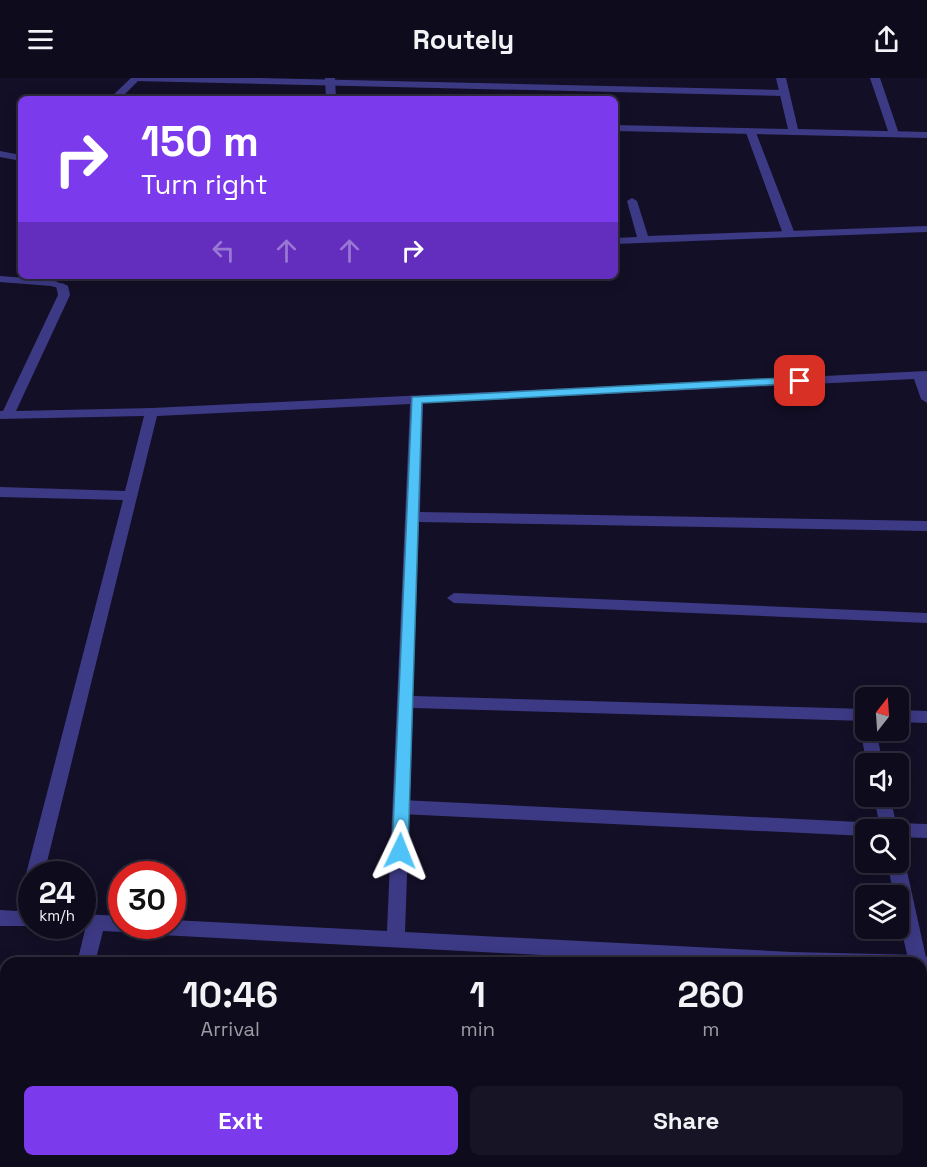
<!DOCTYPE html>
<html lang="en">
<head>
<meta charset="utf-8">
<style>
	:root { --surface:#0e0b1c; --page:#171425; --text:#f1f3f6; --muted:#9b9ba3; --line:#2e2b3b; --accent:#7c3aed }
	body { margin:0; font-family:"Space Grotesk",sans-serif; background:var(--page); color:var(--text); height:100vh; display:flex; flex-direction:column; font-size:22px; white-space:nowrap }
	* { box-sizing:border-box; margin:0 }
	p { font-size:20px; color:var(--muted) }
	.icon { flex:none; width:33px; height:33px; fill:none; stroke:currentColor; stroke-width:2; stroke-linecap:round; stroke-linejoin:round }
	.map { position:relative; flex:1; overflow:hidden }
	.panel { position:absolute; left:0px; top:879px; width:927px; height:210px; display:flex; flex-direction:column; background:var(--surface); border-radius:18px 18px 0 0; box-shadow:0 3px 15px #0003,0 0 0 2px var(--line) }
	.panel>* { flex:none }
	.hud { position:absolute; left:18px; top:18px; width:600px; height:183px; border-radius:9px; box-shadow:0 3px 15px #0003,0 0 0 2px var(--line); background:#7c3aed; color:#fff; overflow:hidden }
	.needle { width:39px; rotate:17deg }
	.tools { position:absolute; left:855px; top:609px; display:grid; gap:12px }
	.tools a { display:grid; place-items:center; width:54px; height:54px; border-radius:9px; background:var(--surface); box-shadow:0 3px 15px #0003,0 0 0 2px var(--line); font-size:30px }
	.speed { position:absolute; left:18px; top:783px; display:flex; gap:12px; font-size:30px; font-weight:700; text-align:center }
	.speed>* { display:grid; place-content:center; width:78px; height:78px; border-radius:50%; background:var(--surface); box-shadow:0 3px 15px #0003,0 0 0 2px var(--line); line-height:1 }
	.speed small { font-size:15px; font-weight:400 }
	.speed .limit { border:9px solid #d22; background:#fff; color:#111 }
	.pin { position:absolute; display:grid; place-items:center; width:51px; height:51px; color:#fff; margin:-26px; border-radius:12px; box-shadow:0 3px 9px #0006 }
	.me { position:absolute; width:66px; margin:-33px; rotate:2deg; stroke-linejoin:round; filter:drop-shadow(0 0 4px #0008) }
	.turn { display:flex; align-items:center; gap:21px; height:126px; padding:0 24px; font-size:27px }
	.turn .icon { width:78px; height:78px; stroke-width:2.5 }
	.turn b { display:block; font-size:42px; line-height:51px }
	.lanes { display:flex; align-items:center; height:57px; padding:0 24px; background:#0003; justify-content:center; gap:30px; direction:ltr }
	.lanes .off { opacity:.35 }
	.eta { display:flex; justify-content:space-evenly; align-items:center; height:102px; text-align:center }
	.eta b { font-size:36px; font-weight:700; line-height:42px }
	.button { display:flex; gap:12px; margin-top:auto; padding:12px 24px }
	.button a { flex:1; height:69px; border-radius:9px; background:var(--accent); color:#fff; font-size:24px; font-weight:700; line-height:69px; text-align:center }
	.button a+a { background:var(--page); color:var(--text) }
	header { display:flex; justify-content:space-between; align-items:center; height:78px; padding:0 24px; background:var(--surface); font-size:27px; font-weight:700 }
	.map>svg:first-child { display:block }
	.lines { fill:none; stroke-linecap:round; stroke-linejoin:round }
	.lane { fill:#3d3a85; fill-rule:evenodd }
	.street { fill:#3d3a85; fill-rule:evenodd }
	.route { fill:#4fc3f7; stroke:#337fa1; stroke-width:1.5 }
</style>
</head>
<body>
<header><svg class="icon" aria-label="menu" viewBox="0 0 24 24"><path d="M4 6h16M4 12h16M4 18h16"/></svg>Routely<svg class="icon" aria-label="share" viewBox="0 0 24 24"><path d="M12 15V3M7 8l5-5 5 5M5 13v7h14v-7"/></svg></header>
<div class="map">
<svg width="927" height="1089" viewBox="0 0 927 1089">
	<rect width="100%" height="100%" fill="#130f26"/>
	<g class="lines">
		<path class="lane" d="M130,0H258L784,12L789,15L784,18L135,3Z
			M870,0H880L899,56L898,58L889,56Z
			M746,50L755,52L795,156L793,158L789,159L783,156L745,52Z
			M0,198L52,202L68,208L62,211L51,208L0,204Z
			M454,515L927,535V545L454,525L447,520Z
			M866,646V652H876L883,686H867L860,652Z
			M874,718H890L896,745L927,746V760L898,759V752H866V758L401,736L395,734L393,729L395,724L401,722L879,745Z
			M898,777L905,784L927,884L925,891L921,892V885H909L898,837V818H894L887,784H898Z"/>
		<path class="street" d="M131,0H141L120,21H109Z
			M325,0H335L336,21H326Z
			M776,0H786L798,51L927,54V60L615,53V47L788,51Z
			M0,73L21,77V83L0,79Z
			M632,120L637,123L648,158L927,148V154L615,166V160L637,159L627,123Z
			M62,205L68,208L70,217L16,333L152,330L927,293V325L921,321L914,301L423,325L420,434L927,443V453L419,444L413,618L866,631V643L413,630L405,854L792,874L921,877L927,879V891L921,893V885H692L142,856L136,854L133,848H172V842L387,853L410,326L157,338L44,796H32V802L29,801L26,796L123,422L0,419V409L125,413L144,338L0,341V333H3L58,217L56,208Z
			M898,632L927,633V645L898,644Z
			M32,803V848H36H0V832L17,833L26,805Z
			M82,836L122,838V848H130L128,852L122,854L103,853L95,885H77L85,852L75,848H82Z
			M26,1083H46L44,1089H24Z
			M809,1083H829L830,1089H810Z"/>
	</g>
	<path class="route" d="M800,299L804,300V305L422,325L408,773L405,778L400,780L394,778L392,773L412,319Z"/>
</svg>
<div class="tools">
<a><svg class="needle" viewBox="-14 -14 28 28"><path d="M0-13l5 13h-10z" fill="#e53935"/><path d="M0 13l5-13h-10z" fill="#9b9ba3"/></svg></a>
<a><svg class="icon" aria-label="sound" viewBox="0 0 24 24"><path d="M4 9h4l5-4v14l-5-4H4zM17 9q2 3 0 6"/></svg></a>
<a><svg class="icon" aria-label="search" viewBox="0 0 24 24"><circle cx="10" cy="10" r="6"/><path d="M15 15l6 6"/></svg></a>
<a><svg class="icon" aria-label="layers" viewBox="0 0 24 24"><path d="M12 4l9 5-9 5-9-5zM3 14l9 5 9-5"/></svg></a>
</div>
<div class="speed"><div>24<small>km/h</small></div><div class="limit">30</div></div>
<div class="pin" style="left:800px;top:303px;background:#d93025"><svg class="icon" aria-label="arrive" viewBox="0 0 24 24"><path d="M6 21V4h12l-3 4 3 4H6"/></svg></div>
<svg class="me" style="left:400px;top:773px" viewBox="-20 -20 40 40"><path d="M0-17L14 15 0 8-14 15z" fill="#4fc3f7" stroke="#fff" stroke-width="4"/></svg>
<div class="hud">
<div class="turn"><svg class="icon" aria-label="right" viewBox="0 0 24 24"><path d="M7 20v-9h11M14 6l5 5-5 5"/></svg><div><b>150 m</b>Turn right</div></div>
<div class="lanes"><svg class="icon off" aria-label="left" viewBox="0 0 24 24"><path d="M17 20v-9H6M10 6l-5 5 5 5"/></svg><svg class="icon off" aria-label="ahead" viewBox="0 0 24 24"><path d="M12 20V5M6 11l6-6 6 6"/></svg><svg class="icon off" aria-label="ahead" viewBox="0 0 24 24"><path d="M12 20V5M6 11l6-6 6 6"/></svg><svg class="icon" aria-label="right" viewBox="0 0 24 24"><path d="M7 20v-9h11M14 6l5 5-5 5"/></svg></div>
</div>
<section class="panel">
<div class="eta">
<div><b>10:46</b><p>Arrival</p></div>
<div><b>1</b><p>min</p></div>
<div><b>260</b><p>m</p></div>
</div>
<div class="button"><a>Exit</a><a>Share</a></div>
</section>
</div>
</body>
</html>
